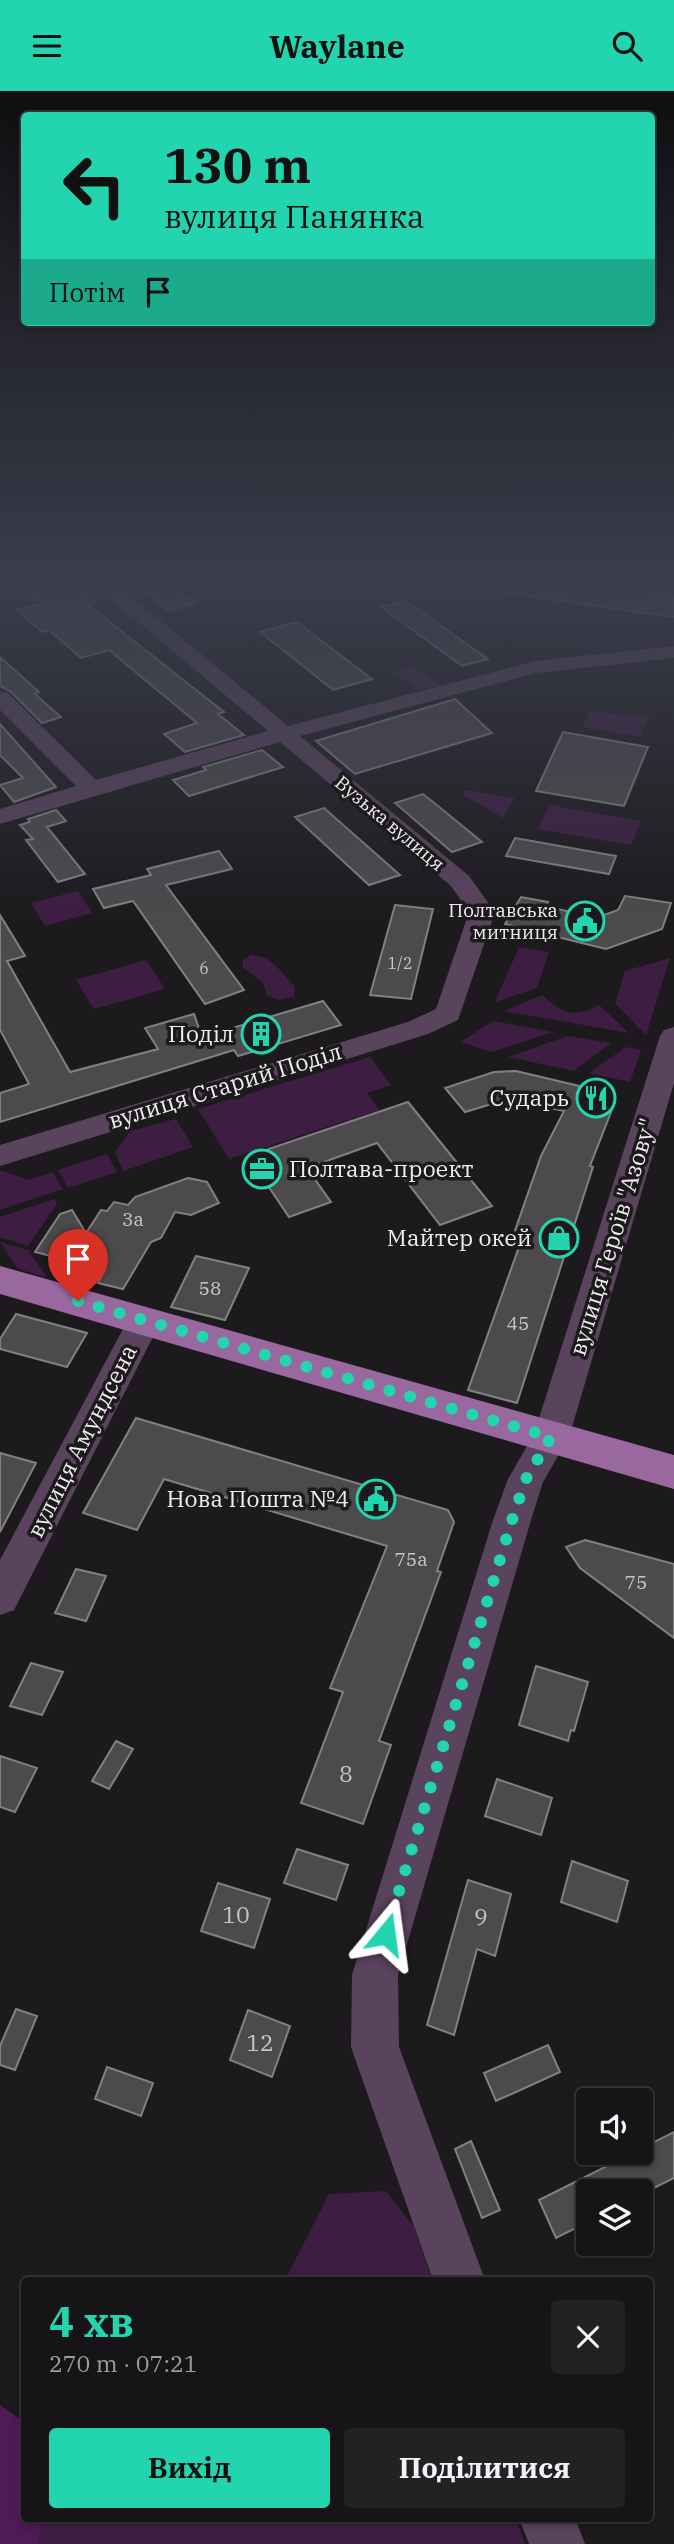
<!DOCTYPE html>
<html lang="uk">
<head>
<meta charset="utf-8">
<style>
	:root { --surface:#161416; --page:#232123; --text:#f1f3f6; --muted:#9e9ea1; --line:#353335; --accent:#23d5af }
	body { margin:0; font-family:"IBM Plex Serif",serif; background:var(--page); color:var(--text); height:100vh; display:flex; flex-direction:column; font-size:26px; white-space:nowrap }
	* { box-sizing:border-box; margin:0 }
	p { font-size:23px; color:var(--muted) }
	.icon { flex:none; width:38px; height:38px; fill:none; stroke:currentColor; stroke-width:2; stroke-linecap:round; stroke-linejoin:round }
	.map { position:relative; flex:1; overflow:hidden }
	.panel { position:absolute; left:21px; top:2186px; width:632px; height:245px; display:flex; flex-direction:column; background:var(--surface); border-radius:7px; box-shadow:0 4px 10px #0003,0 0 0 2px var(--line) }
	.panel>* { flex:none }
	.banner { position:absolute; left:21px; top:21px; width:634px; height:214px; border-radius:7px; box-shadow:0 4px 10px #0003,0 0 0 2px var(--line); background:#23d5af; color:#111; overflow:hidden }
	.fabs { position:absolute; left:576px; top:1997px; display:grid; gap:14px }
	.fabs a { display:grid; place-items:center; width:77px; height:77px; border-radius:7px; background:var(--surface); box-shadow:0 4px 10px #0003,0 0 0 2px var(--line); font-size:35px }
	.pin { position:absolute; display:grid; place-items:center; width:60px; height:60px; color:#fff; margin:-72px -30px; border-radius:50% 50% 50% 0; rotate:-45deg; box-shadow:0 0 7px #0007 }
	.pin .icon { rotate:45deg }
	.me { position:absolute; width:77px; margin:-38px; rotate:16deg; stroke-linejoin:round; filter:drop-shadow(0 0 5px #0008) }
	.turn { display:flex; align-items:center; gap:24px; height:147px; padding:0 28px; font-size:32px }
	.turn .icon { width:91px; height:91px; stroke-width:2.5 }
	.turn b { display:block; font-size:49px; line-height:60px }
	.then { display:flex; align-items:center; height:66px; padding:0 28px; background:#0003; gap:14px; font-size:26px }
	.round { display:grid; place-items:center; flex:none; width:74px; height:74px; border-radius:7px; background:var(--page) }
	.summary { display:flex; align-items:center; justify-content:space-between; height:119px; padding:0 28px }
	h1 { font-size:42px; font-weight:700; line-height:52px; color:var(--accent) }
	.cta { display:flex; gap:14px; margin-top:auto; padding:14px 28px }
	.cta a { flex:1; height:80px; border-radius:7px; background:var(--accent); color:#111; font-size:28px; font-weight:700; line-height:80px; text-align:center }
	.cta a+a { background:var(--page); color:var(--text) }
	header { display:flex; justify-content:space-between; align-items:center; height:91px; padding:0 28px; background:var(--accent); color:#111; font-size:32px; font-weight:700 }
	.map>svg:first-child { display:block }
	.green { fill:#3e1d42 }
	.water { fill:#4f1a55 }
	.building { fill:#4d4a4d; stroke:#838083; stroke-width:2 }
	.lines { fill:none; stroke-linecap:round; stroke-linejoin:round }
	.minor { fill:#5a435c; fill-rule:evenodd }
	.major { fill:#98689e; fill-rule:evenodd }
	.rail { stroke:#8b888b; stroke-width:3.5 }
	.route { stroke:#23d5af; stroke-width:12; stroke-dasharray:0 21.6 }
	.labels { text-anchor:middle; stroke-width:7; stroke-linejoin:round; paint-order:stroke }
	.far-number-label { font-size:16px; fill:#c7c5c7 }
	.far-street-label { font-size:19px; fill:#f0eef0; stroke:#1d1a1d }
	.far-poi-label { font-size:19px; fill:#f0eef0; stroke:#1d1a1d; text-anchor:end }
	.number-label { font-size:19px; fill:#c7c5c7 }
	.poi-label { font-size:23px; fill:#f0eef0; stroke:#1d1a1d; text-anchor:end }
	.street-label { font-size:23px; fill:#f0eef0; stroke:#1d1a1d }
	.near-number-label { font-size:23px; fill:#c7c5c7 }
</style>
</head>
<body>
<header><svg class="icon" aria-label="menu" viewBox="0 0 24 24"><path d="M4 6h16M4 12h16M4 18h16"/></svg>Waylane<svg class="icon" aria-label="search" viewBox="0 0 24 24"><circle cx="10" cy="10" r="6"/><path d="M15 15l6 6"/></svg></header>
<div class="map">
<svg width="674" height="2453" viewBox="0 0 674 2453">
	<rect width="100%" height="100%" fill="#1d1a1d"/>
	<path class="green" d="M415,575L440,595L419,600L394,581Z
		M590,619L628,625L649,624L640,646L582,636Z
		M465,699L515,707L503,727L462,703Z
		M550,714L641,730L631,754L538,738Z
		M78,800L92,822L45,835L31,812Z
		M519,856L549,861L537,897L495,911Z
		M251,864C271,864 282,882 295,896L294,906L279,909L267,904L263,892L243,876V869Z
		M670,867L646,944L615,912L625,880Z
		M146,869L165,898L94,918L76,889Z
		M543,904C561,924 575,927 599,914L629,942L504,920Z
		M493,930L554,941L491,961L461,951Z
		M568,945L611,952L574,980L508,966Z
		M626,956L641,959L630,991L589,982Z
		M370,966L391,994L367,1002L379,1019L229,1068L198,1018Z
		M176,1028L193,1056L123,1080L115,1061L130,1040Z
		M107,1063L117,1081L68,1097L58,1079Z
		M0,1079L29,1089L53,1081L63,1098L0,1119Z
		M55,1108L57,1113L28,1155L0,1146V1126Z
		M0,1151L28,1159L48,1187L18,1178Z
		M386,2100L414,2136L432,2189H285L329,2103Z
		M43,2427H516L525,2453H38Z"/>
	<path class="water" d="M0,2314L24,2331V2427H43L38,2453H0Z"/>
	<path class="building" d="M495,488H616L612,495L674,504V526L494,500Z
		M67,489L95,512L88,514L224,621L218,623L244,644L185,661L164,643L197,632L109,559L81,567L49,539L42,541L17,519L43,512L28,500Z
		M167,490L195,512L169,520L141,497Z
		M406,510L488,568L462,575L381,516Z
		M297,531L372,588L333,599L260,541Z
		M0,566L39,601L35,603L61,626L42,632L10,600L0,595Z
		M455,608L492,642L355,683L316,650Z
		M0,633L56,696L14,711L0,694L23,687L0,664Z
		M563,641L648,656L624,715L536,700Z
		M262,659L283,676L189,705L173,689L206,679L203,676Z
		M423,703L438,715L482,751L452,761L395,712Z
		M324,717L400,784L369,794L295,726Z
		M56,719L66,730L47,736L85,783L58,791L26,749L33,748L20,734L30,731L28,728Z
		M515,747L616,765L609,783L506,765Z
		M219,760L232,778L166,794L244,899L205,913L133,810L104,817L93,798L151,784L147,778Z
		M625,805L671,812L662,838L606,858L505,833L521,806L548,811L545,815L596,827L618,819Z
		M395,814L433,818L411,908L370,904Z
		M0,824L25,865L7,870L70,981L158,958L145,937L194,923L202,946L323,910L341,934L238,965L234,959L0,1031V1002L29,993L0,939Z
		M516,980L596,999L615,1011L590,1075L593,1076L517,1312L468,1299L520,1153L511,1151L541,1065L564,1020L508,1008L465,1021L445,997L494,981Z
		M408,1011L492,1115L440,1134L377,1052L307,1077L331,1111L289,1126L248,1065Z
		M188,1087L207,1091L219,1112L191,1124L175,1121L161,1147L151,1151L123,1198L98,1192L105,1179L35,1161L60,1123L72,1119L86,1142L101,1119L107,1120L114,1111L128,1114L135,1106Z
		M196,1165L249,1177L225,1229L171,1216Z
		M16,1223L87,1242L67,1276L0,1258V1248Z
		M136,1327L448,1419L454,1431L437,1480L441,1481L379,1650L391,1654L363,1733L301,1712L343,1601L330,1597L387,1455L164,1388L137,1439L83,1422Z
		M0,1362L36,1372L0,1441Z
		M585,1449L674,1473V1547L580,1477L566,1456Z
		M76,1478L106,1485L86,1530L55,1522Z
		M31,1572L63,1581L42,1624L10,1615Z
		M536,1575L588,1591L574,1640L571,1639L568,1650L519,1634Z
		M116,1650L133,1658L109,1698L92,1690Z
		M0,1665L37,1677L15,1721L0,1716Z
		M497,1688L552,1707L541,1744L485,1725Z
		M297,1758L348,1774L336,1809L284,1792Z
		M572,1770L628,1790L617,1831L561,1811Z
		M468,1789L511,1803L495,1865L477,1858L454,1944L427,1934Z
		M218,1792L270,1808L254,1857L201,1840Z
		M16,1918L37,1925L15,1979L0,1974V1955Z
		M248,1919L290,1935L272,1986L230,1969Z
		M548,1954L560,1981L496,2010L484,1982Z
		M107,1976L153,1992L141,2025L95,2008Z
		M674,2041V2087L648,2100H588V2131L556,2147L539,2109L633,2062H640V2058Z
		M471,2050L500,2119L482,2127L455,2058Z"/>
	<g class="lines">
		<path class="minor" d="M113,494L120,496L288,635L536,570L674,555V567L536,582L300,645L469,785L495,821L458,929L428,943L0,1075V1054L408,931L436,918L469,821L451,795L280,651L0,733V718L76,695L0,619V601L8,602L96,689L268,640L106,504L103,500L106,496Z
			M674,936V992L569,1346L543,1391L531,1429L398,1884L399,1956L485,2189H433L351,1956L352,1884L493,1429L508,1388L534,1343L660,945L664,939Z
			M144,1217L156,1221L161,1230L14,1519L0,1524V1469L132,1221Z
			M519,2427H575L585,2453H529Z"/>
		<path class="major" d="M0,1175L674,1364V1398L0,1203Z"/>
		<path class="rail" d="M0,494L17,488"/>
	</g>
	<linearGradient id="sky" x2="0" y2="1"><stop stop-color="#100e10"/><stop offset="0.59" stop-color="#3a3e4c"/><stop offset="1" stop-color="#3a3e4c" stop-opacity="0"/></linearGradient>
	<rect width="674" height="832" fill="url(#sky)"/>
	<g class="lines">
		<path class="route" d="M78,1210L551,1346L526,1388L512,1429L386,1843"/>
	</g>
	<defs>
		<symbol id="civic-ring" viewBox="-11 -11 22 22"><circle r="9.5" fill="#1d1a1d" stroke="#23d5af" stroke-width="1.5"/><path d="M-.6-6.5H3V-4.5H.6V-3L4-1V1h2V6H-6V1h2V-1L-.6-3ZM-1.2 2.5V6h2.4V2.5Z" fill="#23d5af"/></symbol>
		<symbol id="building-ring" viewBox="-11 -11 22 22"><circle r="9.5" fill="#1d1a1d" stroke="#23d5af" stroke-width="1.5"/><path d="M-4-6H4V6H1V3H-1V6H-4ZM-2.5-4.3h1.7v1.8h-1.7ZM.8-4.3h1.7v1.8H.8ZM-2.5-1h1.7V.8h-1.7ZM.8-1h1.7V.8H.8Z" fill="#23d5af"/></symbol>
		<symbol id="restaurant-ring" viewBox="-11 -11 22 22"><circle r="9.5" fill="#1d1a1d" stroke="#23d5af" stroke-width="1.5"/><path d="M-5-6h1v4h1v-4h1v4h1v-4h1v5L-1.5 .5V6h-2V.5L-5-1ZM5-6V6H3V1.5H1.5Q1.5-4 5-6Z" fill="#23d5af"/></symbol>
		<symbol id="office-ring" viewBox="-11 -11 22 22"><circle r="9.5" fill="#1d1a1d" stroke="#23d5af" stroke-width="1.5"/><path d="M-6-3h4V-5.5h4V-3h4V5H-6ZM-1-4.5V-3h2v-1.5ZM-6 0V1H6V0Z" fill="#23d5af"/></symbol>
		<symbol id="shop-ring" viewBox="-11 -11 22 22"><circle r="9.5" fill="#1d1a1d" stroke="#23d5af" stroke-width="1.5"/><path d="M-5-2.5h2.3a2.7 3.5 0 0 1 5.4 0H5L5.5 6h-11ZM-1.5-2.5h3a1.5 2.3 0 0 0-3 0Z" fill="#23d5af"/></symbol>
	</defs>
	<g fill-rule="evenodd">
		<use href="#civic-ring" x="563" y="808" width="44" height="44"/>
		<use href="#building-ring" x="239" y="921" width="44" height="44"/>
		<use href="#restaurant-ring" x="574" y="985" width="44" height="44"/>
		<use href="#office-ring" x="240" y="1056" width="44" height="44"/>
		<use href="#shop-ring" x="537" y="1125" width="44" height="44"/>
		<use href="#civic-ring" x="354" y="1386" width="44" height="44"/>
	</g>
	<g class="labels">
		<g class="far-number-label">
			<text x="400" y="878">1/2</text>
			<text x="204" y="883">6</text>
		</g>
		<g class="far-street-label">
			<text transform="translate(390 732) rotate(40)" y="7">Вузька вулиця</text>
		</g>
		<g class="far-poi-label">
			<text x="558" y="826">Полтавська<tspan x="558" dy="22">митниця</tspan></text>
		</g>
		<g class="number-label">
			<text x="133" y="1135">3а</text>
			<text x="210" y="1204">58</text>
			<text x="518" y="1239">45</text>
			<text x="411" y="1475">75а</text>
			<text x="636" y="1498">75</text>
		</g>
		<g class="poi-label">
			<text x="234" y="951">Поділ</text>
			<text x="569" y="1015">Сударь</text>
			<text x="289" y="1086" text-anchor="start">Полтава-проект</text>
			<text x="532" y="1155">Майтер окей</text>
			<text x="349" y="1416">Нова Пошта №4</text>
		</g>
		<g class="street-label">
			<text transform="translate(225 995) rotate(-17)" y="8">вулиця Старий Поділ</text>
			<text transform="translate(613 1146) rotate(-73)" y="8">вулиця Героїв "Азову"</text>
			<text transform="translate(82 1350) rotate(-63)" y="8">вулиця Амундсена</text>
		</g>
		<g class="near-number-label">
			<text x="346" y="1691">8</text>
			<text x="236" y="1832">10</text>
			<text x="481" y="1834">9</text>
			<text x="260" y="1960">12</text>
		</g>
	</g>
</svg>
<div class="fabs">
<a><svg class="icon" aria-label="sound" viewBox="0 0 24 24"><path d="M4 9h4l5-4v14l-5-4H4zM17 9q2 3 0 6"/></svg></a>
<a><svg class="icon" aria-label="layers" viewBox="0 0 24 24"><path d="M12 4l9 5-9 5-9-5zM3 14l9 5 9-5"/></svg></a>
</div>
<div class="pin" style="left:78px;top:1210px;background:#d93025"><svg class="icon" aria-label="arrive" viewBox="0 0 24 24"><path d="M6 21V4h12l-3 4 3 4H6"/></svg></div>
<svg class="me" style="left:386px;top:1843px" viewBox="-20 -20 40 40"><path d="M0-17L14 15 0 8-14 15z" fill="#23d5af" stroke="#fff" stroke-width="4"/></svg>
<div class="banner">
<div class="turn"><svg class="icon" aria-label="left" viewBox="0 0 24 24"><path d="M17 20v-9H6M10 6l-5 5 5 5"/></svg><div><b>130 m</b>вулиця Панянка</div></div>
<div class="then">Потім<svg class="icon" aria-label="arrive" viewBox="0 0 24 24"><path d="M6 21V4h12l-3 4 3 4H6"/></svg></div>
</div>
<section class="panel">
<div class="summary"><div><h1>4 хв</h1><p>270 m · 07:21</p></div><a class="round"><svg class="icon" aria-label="close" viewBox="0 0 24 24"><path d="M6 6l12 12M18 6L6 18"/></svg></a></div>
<div class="cta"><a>Вихід</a><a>Поділитися</a></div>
</section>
</div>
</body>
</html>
